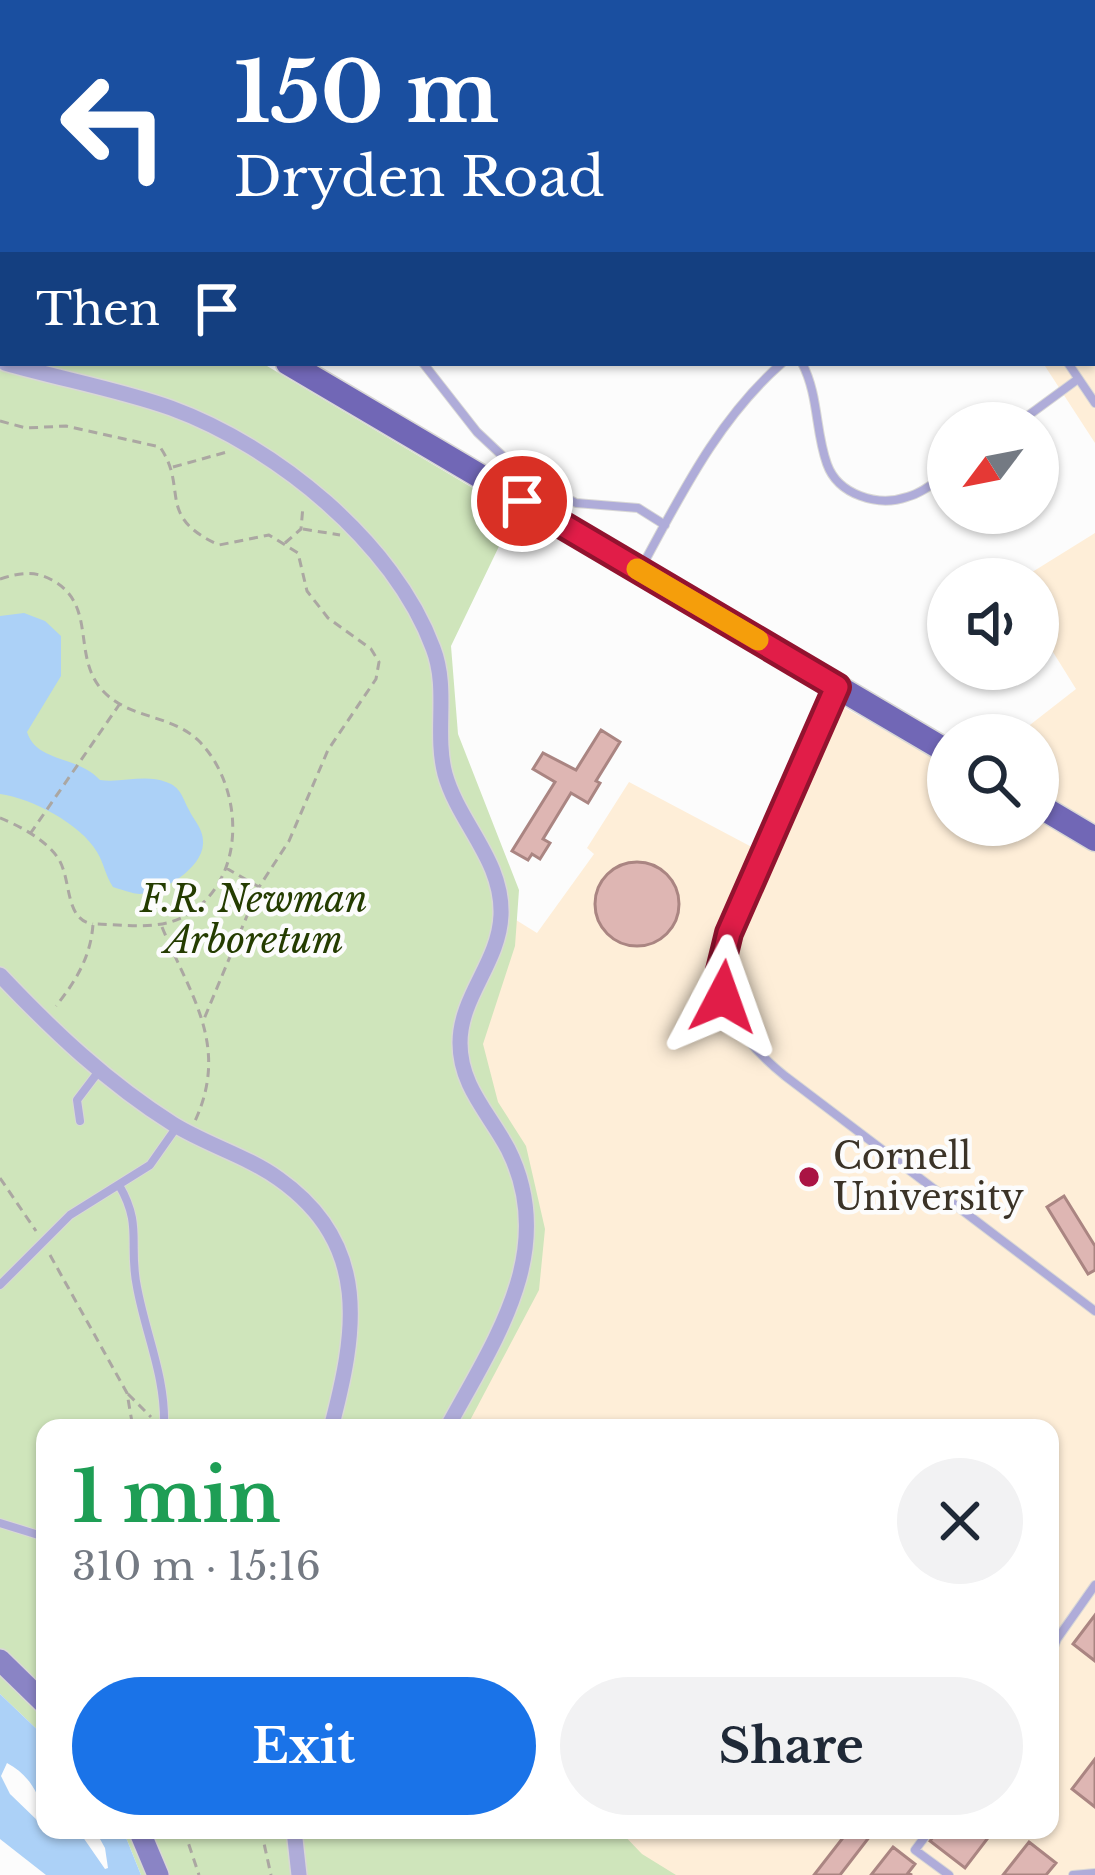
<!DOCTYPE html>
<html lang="en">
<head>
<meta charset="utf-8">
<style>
	:root { --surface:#fff; --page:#f2f2f3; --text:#1f2937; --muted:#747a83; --accent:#1a73e8 }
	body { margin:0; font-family:"Libre Baskerville",serif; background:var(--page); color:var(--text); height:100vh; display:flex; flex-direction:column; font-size:45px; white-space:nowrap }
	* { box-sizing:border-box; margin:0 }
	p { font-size:39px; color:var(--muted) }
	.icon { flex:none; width:66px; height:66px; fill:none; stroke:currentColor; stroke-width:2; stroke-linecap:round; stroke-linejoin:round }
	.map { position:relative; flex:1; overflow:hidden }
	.details { position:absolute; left:36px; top:1419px; width:1023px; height:420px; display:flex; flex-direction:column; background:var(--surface); border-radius:24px; box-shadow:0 3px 9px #0004 }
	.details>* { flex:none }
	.top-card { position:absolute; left:0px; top:0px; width:1095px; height:366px; box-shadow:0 3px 9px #0004; background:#1a4fa0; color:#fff; overflow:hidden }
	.needle { width:78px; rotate:238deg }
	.tools { position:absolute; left:927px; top:402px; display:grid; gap:24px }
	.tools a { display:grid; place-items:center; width:132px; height:132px; border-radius:50%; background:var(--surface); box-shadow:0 3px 9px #0004; font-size:60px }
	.pin { position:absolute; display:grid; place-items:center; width:102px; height:102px; color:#fff; margin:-51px; border:6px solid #fff; border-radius:50%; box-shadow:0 3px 12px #0007 }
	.me { position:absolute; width:132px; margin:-66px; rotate:4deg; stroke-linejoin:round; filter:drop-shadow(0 0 9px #0008) }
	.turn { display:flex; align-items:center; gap:42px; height:252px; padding:0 36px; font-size:54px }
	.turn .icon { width:156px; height:156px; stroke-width:2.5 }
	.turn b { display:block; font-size:84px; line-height:102px }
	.then { display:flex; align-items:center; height:114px; padding:0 36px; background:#0003; gap:24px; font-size:45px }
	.round { display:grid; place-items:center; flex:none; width:126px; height:126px; border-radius:63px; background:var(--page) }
	.headline { display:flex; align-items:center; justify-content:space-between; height:204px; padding:0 36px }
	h1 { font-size:72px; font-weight:700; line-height:90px; color:#1e9e55 }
	.button { display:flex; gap:24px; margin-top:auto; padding:24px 36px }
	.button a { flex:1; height:138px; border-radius:72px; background:var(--accent); color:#fff; font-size:48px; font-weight:700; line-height:138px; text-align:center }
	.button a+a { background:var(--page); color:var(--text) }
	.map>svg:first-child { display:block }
	.built { fill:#feeed8 }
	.green { fill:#cfe5bb }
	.water { fill:#acd1f7 }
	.building { fill:#deb6b3; stroke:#aa8582; stroke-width:3 }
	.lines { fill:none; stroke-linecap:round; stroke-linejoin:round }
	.lane-casing { stroke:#d9d8d6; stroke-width:10 }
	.street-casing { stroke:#d9d8d6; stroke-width:18 }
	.secondary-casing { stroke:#d9d8d6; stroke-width:24 }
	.primary-casing { stroke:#d9d8d6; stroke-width:27 }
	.path { stroke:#aba7a2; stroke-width:3; stroke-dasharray:9 6; stroke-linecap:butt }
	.lane { stroke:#afacd9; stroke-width:8 }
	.street { stroke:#afacd9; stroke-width:15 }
	.secondary { stroke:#8a84c5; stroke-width:21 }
	.primary { stroke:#7167b6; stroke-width:24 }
	.route-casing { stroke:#92132f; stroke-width:30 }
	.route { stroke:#e11d48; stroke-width:21 }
	.slow { stroke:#f59e0b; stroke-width:21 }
	.poi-dot { fill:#aa1444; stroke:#fcfcfc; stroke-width:4.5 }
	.labels { text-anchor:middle; stroke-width:9; stroke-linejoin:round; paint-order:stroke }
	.park-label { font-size:36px; font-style:italic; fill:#243c00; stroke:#fcfcfc }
	.poi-label { font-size:36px; fill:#3b3327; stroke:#fcfcfc; text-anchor:start }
</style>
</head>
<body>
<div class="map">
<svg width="1095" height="1875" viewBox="0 0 1095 1875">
	<rect width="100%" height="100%" fill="#fcfcfc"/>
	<path class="built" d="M1095,332V443L1045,366L1092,363Z
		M1095,533V1875H306L300,1830H1050V1428H456L465,1048L508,915L537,933L594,854L587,848L629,782L767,855L838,704L948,766V825H1038V735H1017L1076,689L1038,628V579H1021Z"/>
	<path class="green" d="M0,209L3,363H262L515,513L451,646L458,734L519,890L515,946L483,1044L498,1102L526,1146L545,1229L539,1290L466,1428H45V1737L0,1694Z
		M123,1830H619L642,1854L676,1875H141Z"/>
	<path class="water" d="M24,613L45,621L61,636V676L27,732C37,763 77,755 100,780C122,783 145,774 166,782C181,787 182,797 189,810C194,821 204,829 203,844C202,868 164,892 140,894C133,894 120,889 113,887C105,875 104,863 97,852C81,824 31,798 0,794V616Z
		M0,1694L45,1737V1815C38,1792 29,1775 7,1763L1,1776L10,1794L39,1822H44L45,1816V1830H78L105,1869L108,1868L105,1848L95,1830H123L141,1875H46L0,1839Z"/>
	<path class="building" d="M601,730L620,742L596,781L600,783L588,803L571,793L543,839L550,843L540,859L532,854L528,860L512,851L555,782L533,769L543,753L576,770Z
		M595 904a42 42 0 1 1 84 0a42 42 0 1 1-84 0Z
		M1064,1196L1095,1246V1270L1088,1274L1047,1207Z
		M1095,1615V1661L1073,1644Z
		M1095,1759V1807L1072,1789Z
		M849,1830L874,1831L840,1875H814Z
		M938,1830H994L965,1868L930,1841Z
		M1029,1842L1056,1863L1046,1875H1003Z
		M893,1847L915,1864L908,1873L912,1875H871Z"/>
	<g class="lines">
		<defs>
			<path id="lane" d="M538,0L540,3
				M160,3L165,0
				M1092,15L1095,17
				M0,20L3,23
				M1092,179H1095
				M423,363L477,432L509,462L548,489L576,503L638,508L665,525
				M802,363C819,396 815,431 827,464C838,495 878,507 907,497C922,493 935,482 948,473
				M1068,363L1095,403
				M1018,423L1078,379
				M641,568C681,495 718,419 782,363
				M834,693L725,944C711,1002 742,1041 785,1076L1095,1311
				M80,1121L77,1100L99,1071
				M119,1185C143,1226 128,1244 137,1287C146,1336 166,1377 164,1428
				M0,1285L70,1215L150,1165L176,1128
				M0,1523L45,1537
				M1050,1657L1057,1639L1095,1585
				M930,1830L915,1850L949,1875
				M1073,1875L1095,1873"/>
			<path id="street" d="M5,363C60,379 117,389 171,408C275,446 394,542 433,648C449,689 434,732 445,774C459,824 503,860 501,915C499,963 460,996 460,1043C460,1086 489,1113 508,1149C559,1250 494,1341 447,1428
				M0,975C53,1031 108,1083 173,1124C207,1145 247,1156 279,1179C372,1245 356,1333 331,1428
				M294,1830L299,1875"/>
			<path id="secondary" d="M0,1660L45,1704
				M139,1830L158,1875"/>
			<path id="primary" d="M0,195L3,197
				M288,363L948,752
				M1038,805L1095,839"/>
		</defs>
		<use href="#lane" class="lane-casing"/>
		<use href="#street" class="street-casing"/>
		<use href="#secondary" class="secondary-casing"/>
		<use href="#primary" class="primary-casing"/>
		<path class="path" d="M0,421L26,428L66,426L160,447C189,489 155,516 219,545L269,535L298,553L307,591L328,618L371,649L379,662L376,679L328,750L289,841L259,887L204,1019
			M173,467L227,452
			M303,529L340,535
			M285,543L301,529L303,506
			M0,579C19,573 34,570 52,580C98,605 71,657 103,691C129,719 171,714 199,741C245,788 248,883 183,917C156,931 122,924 93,924C91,956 76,981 56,1006
			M0,818C20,826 46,840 58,858C72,879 64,920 93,924
			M30,834L119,705
			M226,868L259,887
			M162,927C190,995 230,1045 195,1121
			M0,1178L36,1231
			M50,1255L127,1393L133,1428
			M128,1394L151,1417
			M184,1830L199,1875
			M261,1830L271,1875"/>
		<use href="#lane" class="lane"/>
		<use href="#street" class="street"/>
		<use href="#secondary" class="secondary"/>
		<use href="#primary" class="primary"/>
	</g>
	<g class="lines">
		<defs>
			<path id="route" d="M522,501L837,687L729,933L720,970L723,997"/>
		</defs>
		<use href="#route" class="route-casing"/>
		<use href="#route" class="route"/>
		<path class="slow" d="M637,569L758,640"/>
	</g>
	<circle class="poi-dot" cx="809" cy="1177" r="12"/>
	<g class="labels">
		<g class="park-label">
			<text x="254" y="912">F.R. Newman<tspan x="254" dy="41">Arboretum</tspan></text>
		</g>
		<g class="poi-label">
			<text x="833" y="1169">Cornell<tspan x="833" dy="41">University</tspan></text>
		</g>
	</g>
</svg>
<div class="tools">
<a><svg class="needle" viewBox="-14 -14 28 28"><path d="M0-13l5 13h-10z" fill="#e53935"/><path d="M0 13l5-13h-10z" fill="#747a83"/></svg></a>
<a><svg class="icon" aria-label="sound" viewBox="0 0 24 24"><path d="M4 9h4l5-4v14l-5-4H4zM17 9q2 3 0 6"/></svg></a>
<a><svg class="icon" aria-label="search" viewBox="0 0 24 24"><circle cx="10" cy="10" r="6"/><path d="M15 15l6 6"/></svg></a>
</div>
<div class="pin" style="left:522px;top:501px;background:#d93025"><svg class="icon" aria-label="arrive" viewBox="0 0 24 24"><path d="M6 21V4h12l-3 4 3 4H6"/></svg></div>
<svg class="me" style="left:723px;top:997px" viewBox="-20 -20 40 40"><path d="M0-17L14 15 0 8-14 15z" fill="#e11d48" stroke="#fff" stroke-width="4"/></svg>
<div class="top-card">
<div class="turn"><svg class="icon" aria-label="left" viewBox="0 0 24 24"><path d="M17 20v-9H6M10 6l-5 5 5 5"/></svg><div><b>150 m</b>Dryden Road</div></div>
<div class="then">Then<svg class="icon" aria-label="arrive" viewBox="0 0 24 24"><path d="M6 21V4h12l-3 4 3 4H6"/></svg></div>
</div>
<section class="details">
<div class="headline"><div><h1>1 min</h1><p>310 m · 15:16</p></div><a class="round"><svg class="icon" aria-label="close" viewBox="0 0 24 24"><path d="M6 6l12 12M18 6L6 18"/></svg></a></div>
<div class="button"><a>Exit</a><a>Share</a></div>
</section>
</div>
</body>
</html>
